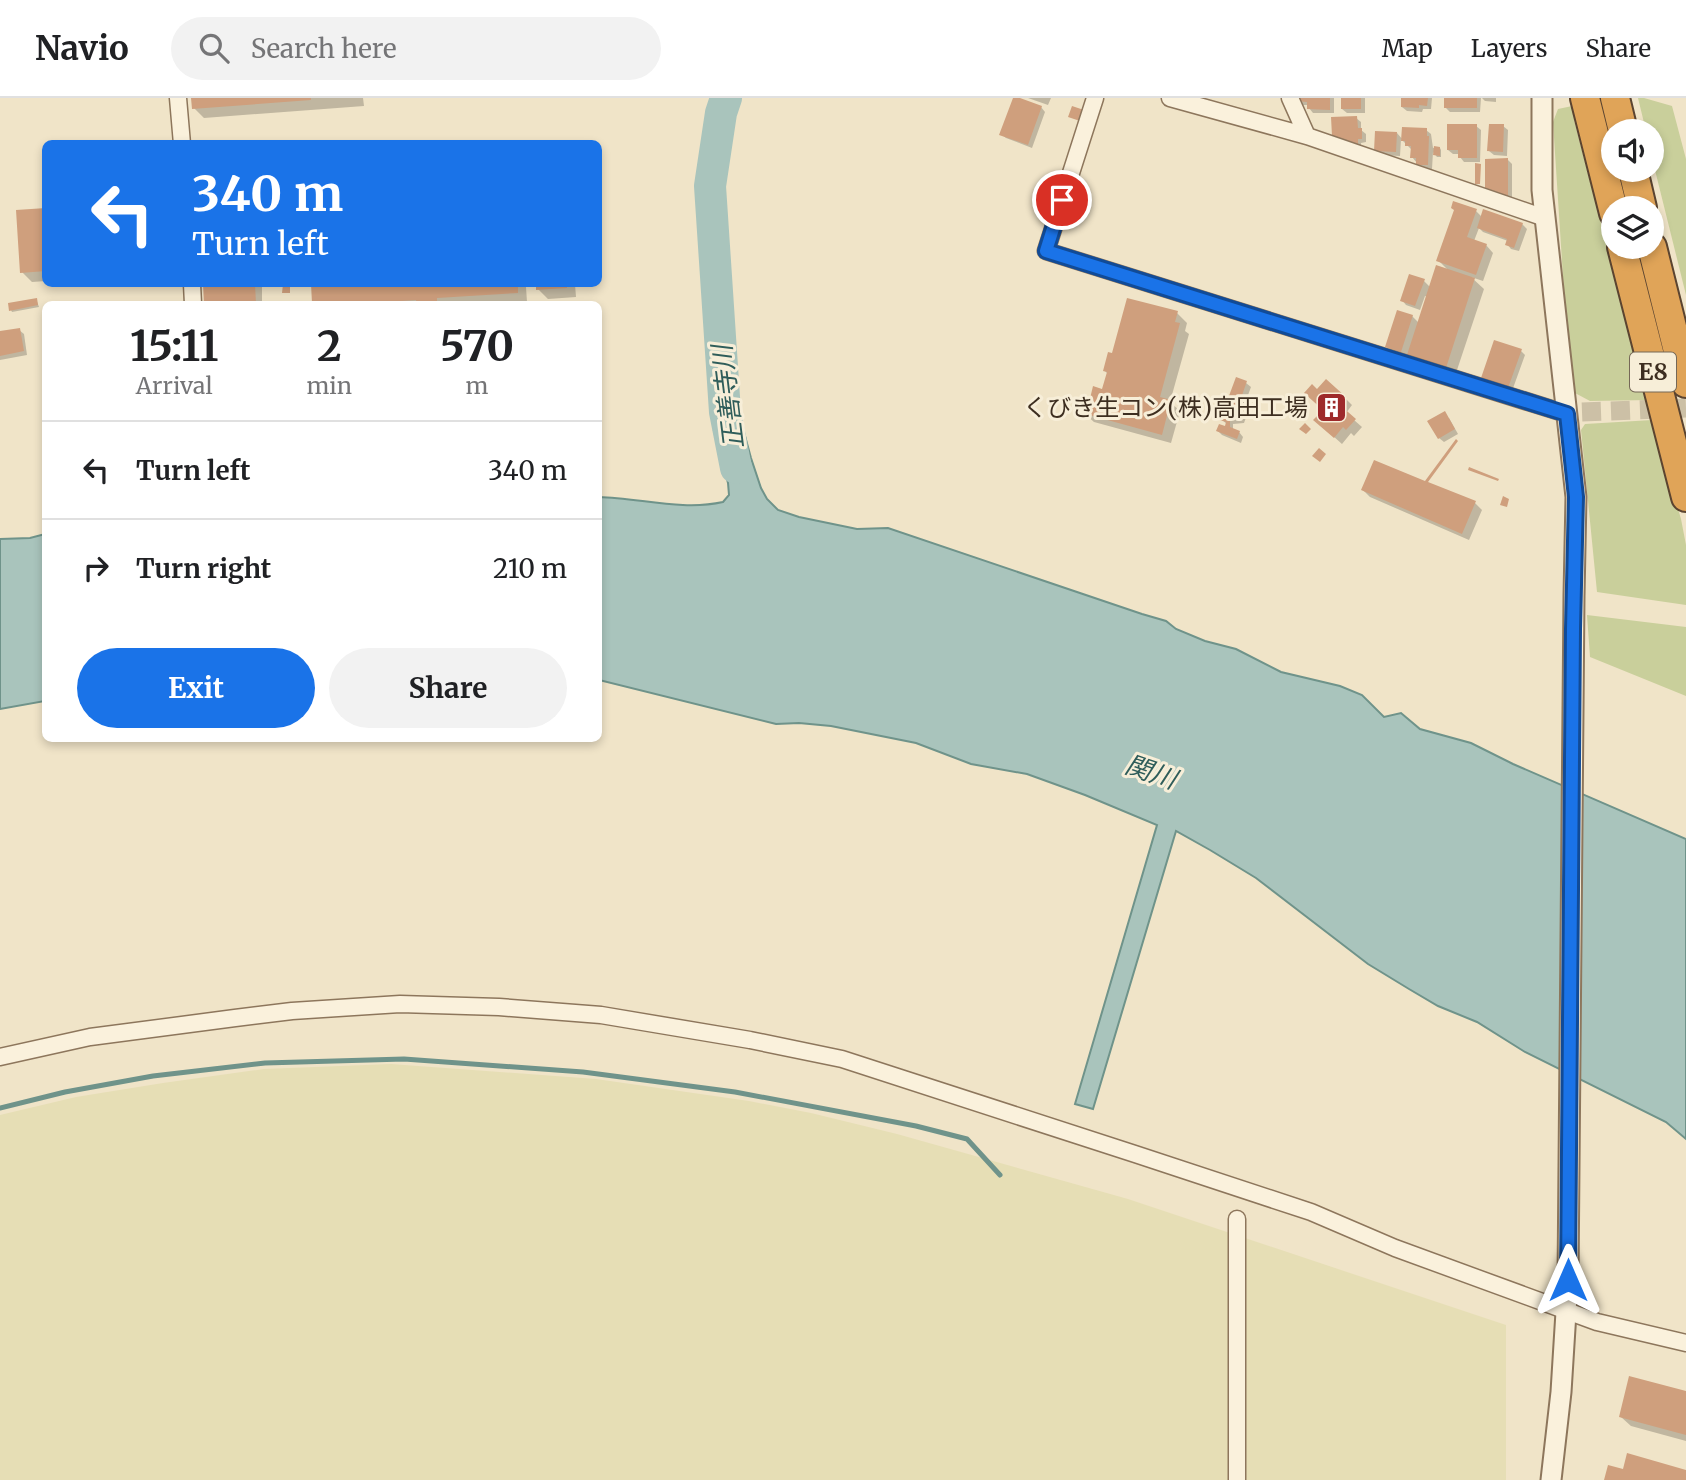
<!DOCTYPE html>
<html lang="en">
<head>
<meta charset="utf-8">
<style>
	:root { --surface:#fff; --page:#f2f2f2; --text:#202124; --muted:#757577; --line:#e0e0e0; --accent:#1a73e8 }
	body { margin:0; font-family:Merriweather,"Noto Sans JP",serif; background:var(--page); color:var(--text); height:100vh; display:flex; flex-direction:column; font-size:26px; white-space:nowrap }
	* { box-sizing:border-box; margin:0 }
	p { font-size:23px; color:var(--muted) }
	.icon { flex:none; width:38px; height:38px; fill:none; stroke:currentColor; stroke-width:2; stroke-linecap:round; stroke-linejoin:round }
	.map { position:relative; flex:1; overflow:hidden }
	.drawer { position:absolute; left:42px; top:203px; width:560px; height:441px; display:flex; flex-direction:column; background:var(--surface); border-radius:10px; box-shadow:0 4px 10px #0003 }
	.drawer>* { flex:none }
	.banner { position:absolute; left:42px; top:42px; width:560px; height:147px; border-radius:10px; box-shadow:0 4px 10px #0003; background:#1a73e8; color:#fff; overflow:hidden }
	.fabs { position:absolute; left:1601px; top:21px; display:grid; gap:14px }
	.fabs a { display:grid; place-items:center; width:63px; height:63px; border-radius:50%; background:var(--surface); box-shadow:0 4px 10px #0003; font-size:35px }
	.pin { position:absolute; display:grid; place-items:center; width:60px; height:60px; color:#fff; margin:-30px; border:4px solid #fff; border-radius:50%; box-shadow:0 2px 7px #0007 }
	.me { position:absolute; width:77px; margin:-38px; rotate:0deg; stroke-linejoin:round; filter:drop-shadow(0 0 5px #0008) }
	.turn { display:flex; align-items:center; gap:24px; height:147px; padding:0 35px; font-size:32px }
	.turn .icon { width:91px; height:91px; stroke-width:2.5 }
	.turn b { display:block; font-size:49px; line-height:60px }
	.eta { display:flex; justify-content:space-evenly; align-items:center; height:119px; text-align:center }
	.eta b { font-size:42px; font-weight:700; line-height:49px }
	.primary-button { display:flex; gap:14px; margin-top:auto; padding:14px 35px }
	.primary-button a { flex:1; height:80px; border-radius:42px; background:var(--accent); color:#fff; font-size:28px; font-weight:700; line-height:80px; text-align:center }
	.primary-button a+a { background:var(--page); color:var(--text) }
	ul { padding:0; list-style:none }
	li { display:flex; align-items:center; gap:21px; height:98px; padding:0 35px; border-top:2px solid var(--line) }
	li div { flex:1 }
	li b { display:block; font-size:26px }
	li em { font-style:normal }
	header { display:flex; align-items:center; gap:42px; box-sizing:border-box; height:98px; padding:0 35px; background:var(--surface); border-bottom:2px solid var(--line) }
	header strong { font-size:33px }
	nav { display:flex; gap:38px; margin-inline-start:auto; font-size:24px }
	.search { width:490px; height:63px; background:var(--page); display:flex; align-items:center; gap:18px; box-sizing:border-box; padding:0 24px; border-radius:38px; color:var(--muted); font-size:26px }
	.map>svg:first-child { display:block }
	.farmland { fill:#e6deb5 }
	.green { fill:#c9cf9b }
	.water { fill:#a9c4bc; stroke:#6f938a; stroke-width:2 }
	.shadow { fill:#0003 }
	.lines { fill:none; stroke-linecap:round; stroke-linejoin:round }
	.stream { stroke:#6f938a; stroke-width:5 }
	.river { stroke:#a9c4bc; stroke-width:32 }
	.building { fill:#cf9f7d }
	.tertiary-tunnel { stroke:#ccc0a6; stroke-width:19; stroke-dasharray:19 10; stroke-linecap:butt }
	.minor-casing { stroke:#8d765c; stroke-width:19 }
	.tertiary-casing { stroke:#8d765c; stroke-width:23 }
	.motorway-casing { stroke:#5b4430; stroke-width:32 }
	.minor { stroke:#faf1dc; stroke-width:16 }
	.tertiary { stroke:#faf1dc; stroke-width:19 }
	.motorway { stroke:#e0a458; stroke-width:28 }
	.route-casing { stroke:#114b97; stroke-width:18 }
	.route { stroke:#1a73e8; stroke-width:12 }
	.labels { text-anchor:middle; stroke-width:6; stroke-linejoin:round; paint-order:stroke }
	.shield { fill:#f7eed8; stroke:#756857; stroke-width:2 }
	.shield-label { font-size:23px; font-weight:bold; fill:#3d2e20 }
	.poi-label { font-size:24px; fill:#3d2e20; stroke:#f7eed8; text-anchor:end }
	.water-label { font-size:26px; font-style:italic; fill:#2f5d5a; stroke:#f7eed8 }
</style>
</head>
<body>
<header>
<strong>Navio</strong>
<div class="search"><svg class="icon" aria-label="search" viewBox="0 0 24 24"><circle cx="10" cy="10" r="6"/><path d="M15 15l6 6"/></svg>Search here</div>
<nav><a>Map</a><a>Layers</a><a>Share</a></nav>
</header>
<div class="map">
<svg width="1686" height="1382" viewBox="0 0 1686 1382">
	<rect width="100%" height="100%" fill="#f0e4c8"/>
	<path class="farmland" d="M391,966L596,981L749,1003L811,1015L897,1036L1128,1101L1506,1227V1382H0V1017L76,999L163,985L264,971Z"/>
	<path class="green" d="M1638,0H1644L1672,8L1686,61V197L1652,60V33H1646Z
		M1577,7L1574,22L1634,252L1650,302L1590,303L1575,295L1568,256L1553,24L1558,11Z
		M1652,322L1681,421L1686,447V507L1597,494L1581,332L1585,326Z
		M1587,517L1686,529V598L1590,559Z"/>
	<path class="water" d="M742,327L751,360L761,390L767,401L778,412L799,419L857,431L888,430L1142,516L1166,523L1176,531L1205,543L1236,551L1281,574L1340,588L1362,597L1384,619L1401,615L1420,631L1471,645L1513,666L1686,741V1041L1666,1024L1525,954L1477,924L1438,908L1409,891L1368,866L1256,780L1210,752L1176,733L1093,1011L1075,1006L1157,727L1085,697L1027,676L971,666L916,645L831,628L799,625L776,626L599,582V399C640,400 682,413 723,404L729,397L728,385L714,333Z
		M45,436V603L0,611V441L30,440Z"/>
	<path class="shadow" d="M193,0H363L364,8L204,20L194,10Z
		M1014,0L1041,9L1045,14L1032,50L1006,40L1001,36Z
		M1028,0H1051L1048,7Z
		M1297,0H1334V15H1313L1309,10V7H1302Z
		M1342,0H1365V15H1347L1342,11Z
		M1403,0H1432L1431,11H1423L1422,14L1407,13L1402,9Z
		M1445,0H1481L1480,14H1450L1445,9Z
		M1482,0H1496V4L1485,3Z
		M1356,20L1361,24V32L1366,36V44L1361,45V49H1348Z
		M1476,28L1481,32L1480,64H1464L1460,59V56H1453L1448,52Z
		M1503,28L1508,32L1507,58L1494,57L1489,53Z
		M1426,32L1431,36L1433,50H1440L1441,52V59H1437L1433,54L1432,71H1422L1412,59V52L1401,41L1400,58L1380,57L1375,52L1397,35L1403,42Z
		M1508,62L1512,66V102L1491,95Z
		M46,112V183L32,184L22,174Z
		M1476,113L1482,119L1522,126L1527,131L1519,153L1511,151L1507,146L1508,143L1483,134L1479,130L1474,143L1486,147L1493,155L1483,183L1471,179L1484,191L1454,281L1392,253L1387,249L1412,218L1419,225L1428,199L1425,198L1420,212L1406,207L1402,202L1424,183L1431,190L1450,174L1438,162Z
		M205,186H262V206H206Z
		M312,186H575L576,199L548,201L538,191V188L526,189L527,204L490,206H316L314,205Z
		M36,201L39,209L12,214L11,212Z
		M1177,215L1187,225L1185,233L1189,236L1170,304L1180,313L1171,345L1094,324L1084,315L1104,293L1108,276L1105,273L1113,257Z
		M19,232L24,236L27,257L0,262V235Z
		M1521,253L1525,257L1512,293L1487,283L1483,279Z
		M1246,285L1251,289L1244,308L1248,314L1244,325L1233,326V332L1239,334L1243,339L1241,345L1222,337L1218,333L1225,330L1227,326L1222,322Z
		M1345,300L1352,307L1346,315L1362,329L1354,338L1351,335L1342,346L1323,329L1325,312Z
		M1449,320L1458,336L1444,344L1439,340Z
		M1363,392L1475,405L1482,412L1469,442L1370,399Z
		M1686,1295V1343L1631,1328L1621,1319Z"/>
	<g class="lines">
		<path class="stream" d="M0,1010L65,994L153,978L265,965L404,961L583,974L735,994L916,1028L967,1041L1000,1077"/>
		<path class="river" d="M726,0L721,15L710,88L725,314L736,370"/>
	</g>
	<path class="building" d="M191,0H311V2L192,11Z
		M1013,0H1020L1042,8L1028,47L999,37Z
		M1295,0H1330V12L1307,11V4L1295,3Z
		M1341,0H1361V11H1341Z
		M1401,0H1428L1427,8L1419,7V10L1401,9Z
		M1444,0H1477V10H1444Z
		M1072,8L1084,12L1080,23L1068,19Z
		M1357,18L1358,30H1362V41H1358V46H1342L1332,38L1331,19Z
		M1447,26H1477V60H1458V52H1447Z
		M1489,26H1504L1503,54L1487,53Z
		M1402,29L1427,30V38H1429L1428,67H1416V60H1410L1411,48H1405V43H1401Z
		M1375,33L1397,34L1396,54L1374,53Z
		M1434,48L1440,49V58L1433,57Z
		M1508,60V99L1485,91V61Z
		M1475,65L1481,66L1480,86H1475Z
		M1453,103L1477,111L1467,139L1487,146L1476,177L1436,163L1454,112L1451,110Z
		M46,110V173L20,175L16,112Z
		M1483,111L1523,125L1514,150L1505,147L1507,141L1477,130Z
		M1436,167L1475,180L1445,273L1406,260Z
		M1409,176L1425,181L1415,208L1400,203Z
		M203,186H255L256,206H204Z
		M283,186H290V195H282Z
		M311,186H518V195L437,200V206H417L416,202L355,206L354,203L312,205Z
		M536,186H567V190L536,192Z
		M37,200L38,207L9,213L8,205Z
		M1127,200L1178,213L1175,224L1180,225L1160,299L1171,302L1162,337L1082,315L1084,308L1088,309L1093,288L1102,291L1107,274L1103,273L1108,254L1112,255Z
		M1397,212L1413,217L1401,254L1385,249Z
		M20,230L24,253L0,258V233Z
		M1494,242L1522,251L1508,290L1492,284L1490,290L1483,287L1485,281L1481,280Z
		M1236,279L1247,283L1240,303L1245,309L1240,321L1230,322V329L1240,333L1237,341L1216,333L1219,326L1225,328L1226,324L1220,322Z
		M1326,281L1346,299L1340,307L1356,321L1346,332L1343,329L1334,340L1313,322L1323,312L1304,295L1312,286L1317,291Z
		M1445,313L1455,331L1438,341L1427,323Z
		M1305,325L1311,331L1306,336L1299,331Z
		M1456,341L1458,343L1428,384L1476,403L1462,436L1361,392L1374,362L1425,383Z
		M1319,350L1326,356L1320,364L1312,358Z
		M1469,369L1499,381L1498,383L1468,372Z
		M1503,398L1509,401L1507,409L1500,407Z
		M1629,1278L1686,1293V1337L1619,1319Z
		M1627,1355L1686,1372V1382H1604L1608,1367L1623,1371Z"/>
	<g class="lines">
		<path class="tertiary-tunnel" d="M1582,314L1686,310"/>
		<defs>
			<path id="minor" d="M178,0L182,46
				M1095,0L1046,153L1567,316
				M1170,0L1307,38L1545,120
				M1290,0L1307,38
				M192,186L193,206
				M0,959L90,939L235,920L292,913L400,906L499,909L601,917L750,942L842,961L1135,1056L1311,1114L1395,1150L1597,1224L1686,1245
				M1237,1121V1382"/>
			<path id="tertiary" d="M1542,0V92L1576,399L1574,498L1568,1182L1561,1294L1551,1382"/>
			<path id="motorway" d="M1585,0L1614,115
				M1615,0L1623,33
				M1633,72L1642,110
				M1622,149L1686,399
				M1652,149L1686,285"/>
		</defs>
		<use href="#minor" class="minor-casing"/>
		<use href="#tertiary" class="tertiary-casing"/>
		<use href="#motorway" class="motorway-casing"/>
		<use href="#minor" class="minor"/>
		<use href="#tertiary" class="tertiary"/>
		<use href="#motorway" class="motorway"/>
	</g>
	<g class="lines">
		<defs>
			<path id="route" d="M1062,102L1046,153L1567,316L1576,399L1573,531L1568,1182"/>
		</defs>
		<use href="#route" class="route-casing"/>
		<use href="#route" class="route"/>
	</g>
	<defs>
		<symbol id="building-square" viewBox="-11 -11 22 22"><rect x="-9" y="-9" width="18" height="18" rx="4" fill="#9e2a2b" stroke="#f7eed8"/><path d="M-4-6H4V6H1V3H-1V6H-4ZM-2.5-4.3h1.7v1.8h-1.7ZM.8-4.3h1.7v1.8H.8ZM-2.5-1h1.7V.8h-1.7ZM.8-1h1.7V.8H.8Z" fill="#fff"/></symbol>
	</defs>
	<g fill-rule="evenodd">
		<use href="#building-square" x="1314" y="292" width="35" height="35"/>
	</g>
	<g class="labels">
		<rect class="shield" x="1630" y="254.5" width="46" height="39" rx="5"/>
		<g class="shield-label">
			<text x="1653" y="282">E8</text>
		</g>
		<g class="poi-label">
			<text x="1308" y="318">くびき生コン(株)高田工場</text>
		</g>
		<g class="water-label">
			<text transform="translate(728 299) rotate(-97)" y="9">正善寺川</text>
			<text transform="translate(1151 674) rotate(19)" y="9">関川</text>
		</g>
	</g>
</svg>
<div class="fabs">
<a><svg class="icon" aria-label="sound" viewBox="0 0 24 24"><path d="M4 9h4l5-4v14l-5-4H4zM17 9q2 3 0 6"/></svg></a>
<a><svg class="icon" aria-label="layers" viewBox="0 0 24 24"><path d="M12 4l9 5-9 5-9-5zM3 14l9 5 9-5"/></svg></a>
</div>
<div class="pin" style="left:1062px;top:102px;background:#d93025"><svg class="icon" aria-label="arrive" viewBox="0 0 24 24"><path d="M6 21V4h12l-3 4 3 4H6"/></svg></div>
<svg class="me" style="left:1568px;top:1182px" viewBox="-20 -20 40 40"><path d="M0-17L14 15 0 8-14 15z" fill="#1a73e8" stroke="#fff" stroke-width="4"/></svg>
<div class="banner">
<div class="turn"><svg class="icon" aria-label="left" viewBox="0 0 24 24"><path d="M17 20v-9H6M10 6l-5 5 5 5"/></svg><div><b>340 m</b>Turn left</div></div>
</div>
<section class="drawer">
<div class="eta">
<div><b>15:11</b><p>Arrival</p></div>
<div><b>2</b><p>min</p></div>
<div><b>570</b><p>m</p></div>
</div>
<ul>
<li><svg class="icon" aria-label="left" viewBox="0 0 24 24"><path d="M17 20v-9H6M10 6l-5 5 5 5"/></svg><div><b>Turn left</b></div><em>340 m</em></li>
<li><svg class="icon" aria-label="right" viewBox="0 0 24 24"><path d="M7 20v-9h11M14 6l5 5-5 5"/></svg><div><b>Turn right</b></div><em>210 m</em></li>
</ul>
<div class="primary-button"><a>Exit</a><a>Share</a></div>
</section>
</div>
</body>
</html>
